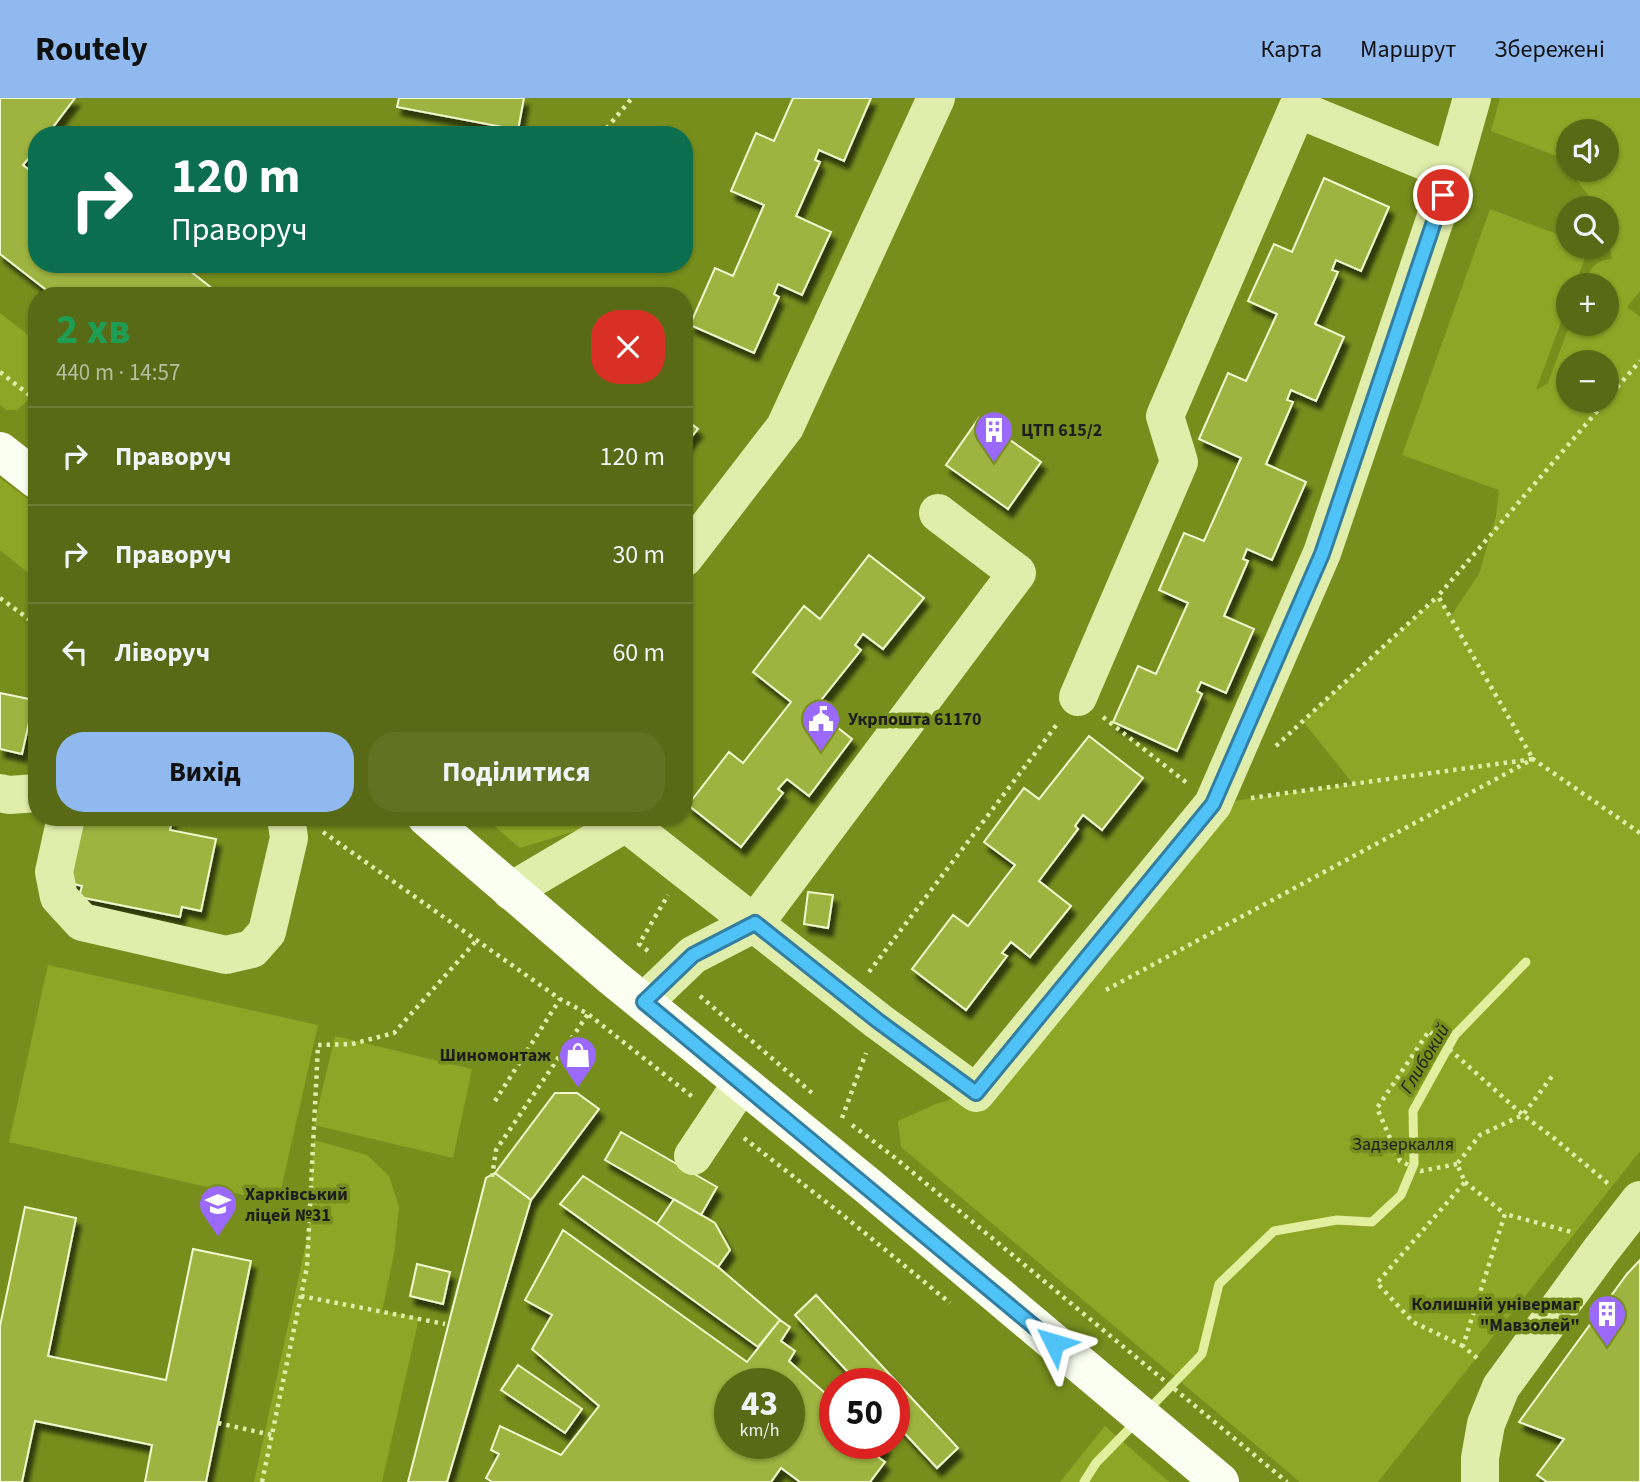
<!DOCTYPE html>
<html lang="uk">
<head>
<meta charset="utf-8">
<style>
	:root { --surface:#596a16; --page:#627223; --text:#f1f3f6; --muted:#b7bfa1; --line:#6e7d35; --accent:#90b9f0 }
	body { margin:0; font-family:"Source Sans 3",sans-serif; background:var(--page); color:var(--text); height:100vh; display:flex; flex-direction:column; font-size:26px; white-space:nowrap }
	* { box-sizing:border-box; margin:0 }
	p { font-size:23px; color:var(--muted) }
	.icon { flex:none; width:38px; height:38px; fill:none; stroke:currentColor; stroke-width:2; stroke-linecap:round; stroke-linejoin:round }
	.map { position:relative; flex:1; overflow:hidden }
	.details { position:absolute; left:28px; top:189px; width:665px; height:539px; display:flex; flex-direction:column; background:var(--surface); border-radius:28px; box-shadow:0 2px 5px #0004 }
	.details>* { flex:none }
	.top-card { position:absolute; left:28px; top:28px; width:665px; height:147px; border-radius:28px; box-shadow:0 2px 5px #0004; background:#0b6e4f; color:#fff; overflow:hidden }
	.fabs { position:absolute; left:1556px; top:21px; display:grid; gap:14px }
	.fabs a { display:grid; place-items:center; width:63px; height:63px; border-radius:50%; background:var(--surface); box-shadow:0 2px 5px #0004; font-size:35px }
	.speed { position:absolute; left:714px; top:1270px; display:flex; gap:14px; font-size:35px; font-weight:700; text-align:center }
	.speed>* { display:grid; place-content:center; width:91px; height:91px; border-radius:50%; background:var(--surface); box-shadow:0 2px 5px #0004; line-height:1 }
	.speed small { font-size:18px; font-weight:400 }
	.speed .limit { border:10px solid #d22; background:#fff; color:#111 }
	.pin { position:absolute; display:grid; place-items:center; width:60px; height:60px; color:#fff; margin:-30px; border:4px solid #fff; border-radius:50%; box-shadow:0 2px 7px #0007 }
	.me { position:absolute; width:77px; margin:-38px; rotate:310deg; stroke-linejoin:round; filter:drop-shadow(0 0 5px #0008) }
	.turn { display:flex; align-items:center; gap:24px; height:147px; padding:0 28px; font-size:32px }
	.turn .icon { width:91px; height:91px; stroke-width:2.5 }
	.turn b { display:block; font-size:49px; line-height:60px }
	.round { display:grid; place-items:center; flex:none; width:74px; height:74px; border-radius:28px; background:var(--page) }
	.headline { display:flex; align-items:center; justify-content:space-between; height:119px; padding:0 28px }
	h1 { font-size:42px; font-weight:700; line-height:52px; color:#1e9e55 }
	.action { display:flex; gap:14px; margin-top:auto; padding:14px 28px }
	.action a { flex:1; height:80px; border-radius:28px; background:var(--accent); color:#111; font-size:28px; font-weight:700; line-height:80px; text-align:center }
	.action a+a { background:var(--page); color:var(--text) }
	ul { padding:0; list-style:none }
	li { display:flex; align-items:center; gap:21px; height:98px; padding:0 28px; border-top:2px solid var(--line) }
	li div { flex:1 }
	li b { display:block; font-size:26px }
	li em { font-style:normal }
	header { display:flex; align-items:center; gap:42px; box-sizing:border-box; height:98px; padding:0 35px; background:var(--accent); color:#111 }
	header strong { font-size:33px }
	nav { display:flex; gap:38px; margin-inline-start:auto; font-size:24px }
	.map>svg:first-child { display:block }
	.green { fill:#8ea626; fill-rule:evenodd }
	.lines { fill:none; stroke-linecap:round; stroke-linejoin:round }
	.stream { stroke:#e1ef9e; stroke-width:9 }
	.building { fill:#9eb341; stroke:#f2f9d0; stroke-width:2; fill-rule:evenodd; filter:url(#shadow) }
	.path { stroke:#e1edaa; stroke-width:4.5; stroke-dasharray:3.5 5; stroke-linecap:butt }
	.minor { stroke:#e1edaa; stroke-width:38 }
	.major { stroke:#fbfff1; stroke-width:38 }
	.route-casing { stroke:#337fa1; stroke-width:18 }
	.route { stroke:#4fc3f7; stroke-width:12 }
	.labels { text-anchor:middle; stroke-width:7; stroke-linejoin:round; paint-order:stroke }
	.poi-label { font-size:18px; font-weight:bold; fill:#1d1d1d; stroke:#778e1d; text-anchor:start }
	.park-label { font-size:18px; fill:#1c1d1b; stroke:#778e1d }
	.water-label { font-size:19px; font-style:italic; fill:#1c1c19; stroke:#778e1d }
</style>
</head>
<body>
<header>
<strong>Routely</strong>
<nav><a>Карта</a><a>Маршрут</a><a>Збережені</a></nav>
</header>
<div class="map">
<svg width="1640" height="1384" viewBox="0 0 1640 1384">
	<defs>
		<filter id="shadow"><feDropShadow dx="4.5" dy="8" stdDeviation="2" flood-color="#0009"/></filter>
	</defs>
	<rect width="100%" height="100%" fill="#778e1d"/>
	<path class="green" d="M1500,0H1640V193L1627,209L1640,219V1053L1378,1384H1300L901,1049L898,1023L936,1006L976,994L1213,706L1353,686L1303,623L1438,498L1451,518L1479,476L1496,418L1499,392L1402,357L1490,111L1568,140V149H1589L1575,187H1568V205L1536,292L1548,285L1570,226H1606V187H1584C1591,170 1593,163 1612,161L1607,139L1606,110H1598L1569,72H1606V33H1568V71L1559,59L1491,33ZM1568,264H1606V303H1568Z
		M0,215L37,244V294L17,312H6L0,307Z
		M0,380L37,408V482L0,452Z
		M484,719H593L595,727L520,750Z
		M48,867L318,927L278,1105L9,1044Z
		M335,938L472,971L453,1060L314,1027Z
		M314,1042L367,1057L389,1078L399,1109L394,1156L382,1213L419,1220L382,1384H254L308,1136Z
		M1105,1328L1169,1384H1060Z"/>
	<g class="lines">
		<path class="stream" d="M1148,1312L1202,1256L1219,1186L1274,1133L1337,1122L1372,1124L1401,1097L1414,1066L1413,1013L1455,937L1526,864
			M1084,1384L1096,1365L1135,1325"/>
	</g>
	<path class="building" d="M0,0H75L47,37H37V50L23,67L37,78V166H181L222,198H54L0,156Z
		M399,0H524L518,32L397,9Z
		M793,0H871L844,63L819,52L815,62L820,64L796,118L831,134L802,197L778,186L774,196L779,199L754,255L690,227L715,170L733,178L764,107L731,93L756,35L774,43Z
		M1324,80L1389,109L1361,173L1336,162L1332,172L1338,174L1315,226L1344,239L1316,303L1291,292L1287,302L1293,304L1266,366L1306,384L1272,462L1247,451L1243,461L1248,463L1224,518L1254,531L1226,595L1201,584L1197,593L1202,596L1177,653L1113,624L1138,568L1156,576L1188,505L1159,492L1184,435L1204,443L1241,360L1199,341L1228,275L1246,283L1277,216L1248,203L1274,146L1292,154Z
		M684,320L698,331L684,348Z
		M979,320L1041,364L1008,411L946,367Z
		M869,457L924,500L883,551L863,536L855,547L861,552L814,611L852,641L809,698L787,681L778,691L783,695L741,749L688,707L729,654L743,665L791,604L753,574L804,508L820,521Z
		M0,595L34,602L22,656L0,651Z
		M1089,638L1143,680L1102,732L1083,717L1075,728L1078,731L1039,783L1071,808L1030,859L1011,844L1002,855L1007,858L966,912L912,871L953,817L968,828L1015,767L984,744L1024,690L1039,701Z
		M75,719H113L127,722V719H160L172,722L170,732L216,741L201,813L182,809L180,819L79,799L82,788L62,783Z
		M808,794L833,797L828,830L804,826Z
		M555,995H577L599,1011L531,1102L495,1075Z
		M621,1034L717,1089L701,1117L605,1062Z
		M495,1075L531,1102L447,1384H408L486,1080Z
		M583,1078L657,1126L718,1169L780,1222L758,1249L560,1106Z
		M674,1101L715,1125L730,1152L718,1169L657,1126Z
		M25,1109L76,1120L48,1258L166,1282L193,1151L251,1163L206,1384H145L152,1347L35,1323L22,1384H0V1228Z
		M563,1132L747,1264L780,1222L790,1229L781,1243L795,1253L789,1263L835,1304V1346H883L886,1348L878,1359L885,1364L870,1384H800L781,1370L771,1384H492L486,1380L499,1356L491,1352L500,1328L561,1357L599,1308L532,1251L552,1217L525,1202ZM730,1286H789V1346H730Z
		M1640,1162V1384H1547L1537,1377L1564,1341L1519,1324L1627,1176Z
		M417,1166L450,1174L443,1206L410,1198Z
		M816,1197L958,1350L937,1370L894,1324V1286H859L795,1217Z
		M518,1267L582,1311L565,1335L501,1292Z"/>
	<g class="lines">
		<path class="path" d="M601,37L632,0
			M0,274L37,303
			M1606,302L1640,263
			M0,500L37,527
			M1103,619L1187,685
			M1276,648L1438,498
			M1251,700L1533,661L1438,498L1606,303
			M323,734L560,901L588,916L694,1000
			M648,853L639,846L668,797
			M869,874L1058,625
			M1106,892L1533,661L1640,735
			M700,898L812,995
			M495,1003L560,901
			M842,1020L866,955
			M852,1027L894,1059L1287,1384
			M744,1040L844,1118L950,1205
			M1457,1066L1421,1073L1400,1063L1377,1010L1429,933L1523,1017L1555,1041L1611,1088
			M492,1079L496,1052L588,916
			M1465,1084L1505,1116
			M301,1198L445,1226
			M1463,1248L1413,1224L1377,1185L1465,1084L1457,1066L1480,1037L1523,1017L1553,977
			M1477,1260L1463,1248L1505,1116L1575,1135
			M218,1325L272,1337
			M262,1384L307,1169L318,947L352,946L394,935L477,842"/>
		<path class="minor" d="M684,460L785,329L936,0
			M1078,599L1179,364L1165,318L1297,11L1451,74
			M0,695L9,697L37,695
			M66,719L54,774L59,799L82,824L226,857L252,851L267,834L289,740L286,719
			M511,793L626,725L878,923L976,995L1213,706L1322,455L1451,74L1472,0
			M644,904L693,857L755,825L1017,475L938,415
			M693,1058L741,986
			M1480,1384V1360L1486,1326L1501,1289L1601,1152L1640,1102"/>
		<path class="major" d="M0,353L37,382
			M426,719L612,879L868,1088L1220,1384"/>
	</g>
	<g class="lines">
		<defs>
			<path id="route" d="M1054,1245L644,904L693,857L755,825L878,923L976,995L1213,706L1322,456L1443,97"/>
		</defs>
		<use href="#route" class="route-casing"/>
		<use href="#route" class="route"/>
	</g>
	<defs>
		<symbol id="building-pin" viewBox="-11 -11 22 30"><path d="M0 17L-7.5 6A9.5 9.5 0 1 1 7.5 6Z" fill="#9c69fd" stroke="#778e1d"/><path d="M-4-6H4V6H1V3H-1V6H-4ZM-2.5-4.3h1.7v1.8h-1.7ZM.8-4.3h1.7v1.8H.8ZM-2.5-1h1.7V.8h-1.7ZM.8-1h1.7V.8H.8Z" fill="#fff"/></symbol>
		<symbol id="civic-pin" viewBox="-11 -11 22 30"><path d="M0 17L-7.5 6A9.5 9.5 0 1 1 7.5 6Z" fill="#9c69fd" stroke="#778e1d"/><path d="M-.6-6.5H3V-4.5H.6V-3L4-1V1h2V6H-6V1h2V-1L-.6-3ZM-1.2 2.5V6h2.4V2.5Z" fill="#fff"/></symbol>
		<symbol id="shop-pin" viewBox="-11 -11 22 30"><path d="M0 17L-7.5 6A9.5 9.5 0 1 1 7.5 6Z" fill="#9c69fd" stroke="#778e1d"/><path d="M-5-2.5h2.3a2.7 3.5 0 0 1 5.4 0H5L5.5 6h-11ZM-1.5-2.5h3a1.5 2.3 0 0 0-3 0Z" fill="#fff"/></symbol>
		<symbol id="school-pin" viewBox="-11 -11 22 30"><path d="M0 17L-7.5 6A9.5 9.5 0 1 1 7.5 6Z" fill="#9c69fd" stroke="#778e1d"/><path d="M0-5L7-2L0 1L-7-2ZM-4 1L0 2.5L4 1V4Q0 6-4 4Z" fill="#fff"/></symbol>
	</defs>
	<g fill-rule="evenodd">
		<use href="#building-pin" x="972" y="310" width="44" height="60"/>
		<use href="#civic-pin" x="799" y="599" width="44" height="60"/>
		<use href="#shop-pin" x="556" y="935" width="44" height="60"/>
		<use href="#school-pin" x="196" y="1084" width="44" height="60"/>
		<use href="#building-pin" x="1585" y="1194" width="44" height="60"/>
	</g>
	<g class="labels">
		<g class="poi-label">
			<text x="1021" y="338">ЦТП 615/2</text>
			<text x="848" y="627">Укрпошта 61170</text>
			<text x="551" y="963" text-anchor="end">Шиномонтаж</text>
			<text x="245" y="1102">Харківський<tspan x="245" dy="21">ліцей №31</tspan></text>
			<text x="1580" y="1212" text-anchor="end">Колишній універмаг<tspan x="1580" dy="21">"Мавзолей"</tspan></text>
		</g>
		<g class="park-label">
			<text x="1403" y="1052">Задзеркалля</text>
		</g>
		<g class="water-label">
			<text transform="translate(1424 960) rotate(-59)" y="7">Глибокий</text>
		</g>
	</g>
</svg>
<div class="fabs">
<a><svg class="icon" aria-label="sound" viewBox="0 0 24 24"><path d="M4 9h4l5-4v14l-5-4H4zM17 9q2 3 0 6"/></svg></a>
<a><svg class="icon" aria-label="search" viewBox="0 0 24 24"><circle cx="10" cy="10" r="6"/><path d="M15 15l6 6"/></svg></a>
<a>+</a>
<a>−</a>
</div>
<div class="speed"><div>43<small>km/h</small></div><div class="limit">50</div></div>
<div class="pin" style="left:1443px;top:97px;background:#d93025"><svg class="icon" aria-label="arrive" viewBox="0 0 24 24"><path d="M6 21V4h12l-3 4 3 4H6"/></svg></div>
<svg class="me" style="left:1054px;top:1245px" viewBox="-20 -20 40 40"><path d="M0-17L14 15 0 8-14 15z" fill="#4fc3f7" stroke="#fff" stroke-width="4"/></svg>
<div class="top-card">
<div class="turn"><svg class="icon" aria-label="right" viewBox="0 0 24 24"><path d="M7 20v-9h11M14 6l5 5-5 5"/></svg><div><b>120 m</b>Праворуч</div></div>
</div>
<section class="details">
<div class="headline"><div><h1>2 хв</h1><p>440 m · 14:57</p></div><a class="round" style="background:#d93025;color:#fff"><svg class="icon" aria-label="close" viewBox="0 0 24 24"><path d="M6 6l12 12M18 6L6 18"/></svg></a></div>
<ul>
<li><svg class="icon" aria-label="right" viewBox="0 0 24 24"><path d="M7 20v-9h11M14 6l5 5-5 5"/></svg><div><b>Праворуч</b></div><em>120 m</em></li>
<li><svg class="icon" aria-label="right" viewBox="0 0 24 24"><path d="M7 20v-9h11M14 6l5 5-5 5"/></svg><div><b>Праворуч</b></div><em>30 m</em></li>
<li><svg class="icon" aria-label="left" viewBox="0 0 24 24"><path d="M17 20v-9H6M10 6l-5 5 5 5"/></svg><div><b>Ліворуч</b></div><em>60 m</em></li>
</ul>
<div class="action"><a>Вихід</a><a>Поділитися</a></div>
</section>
</div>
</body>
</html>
